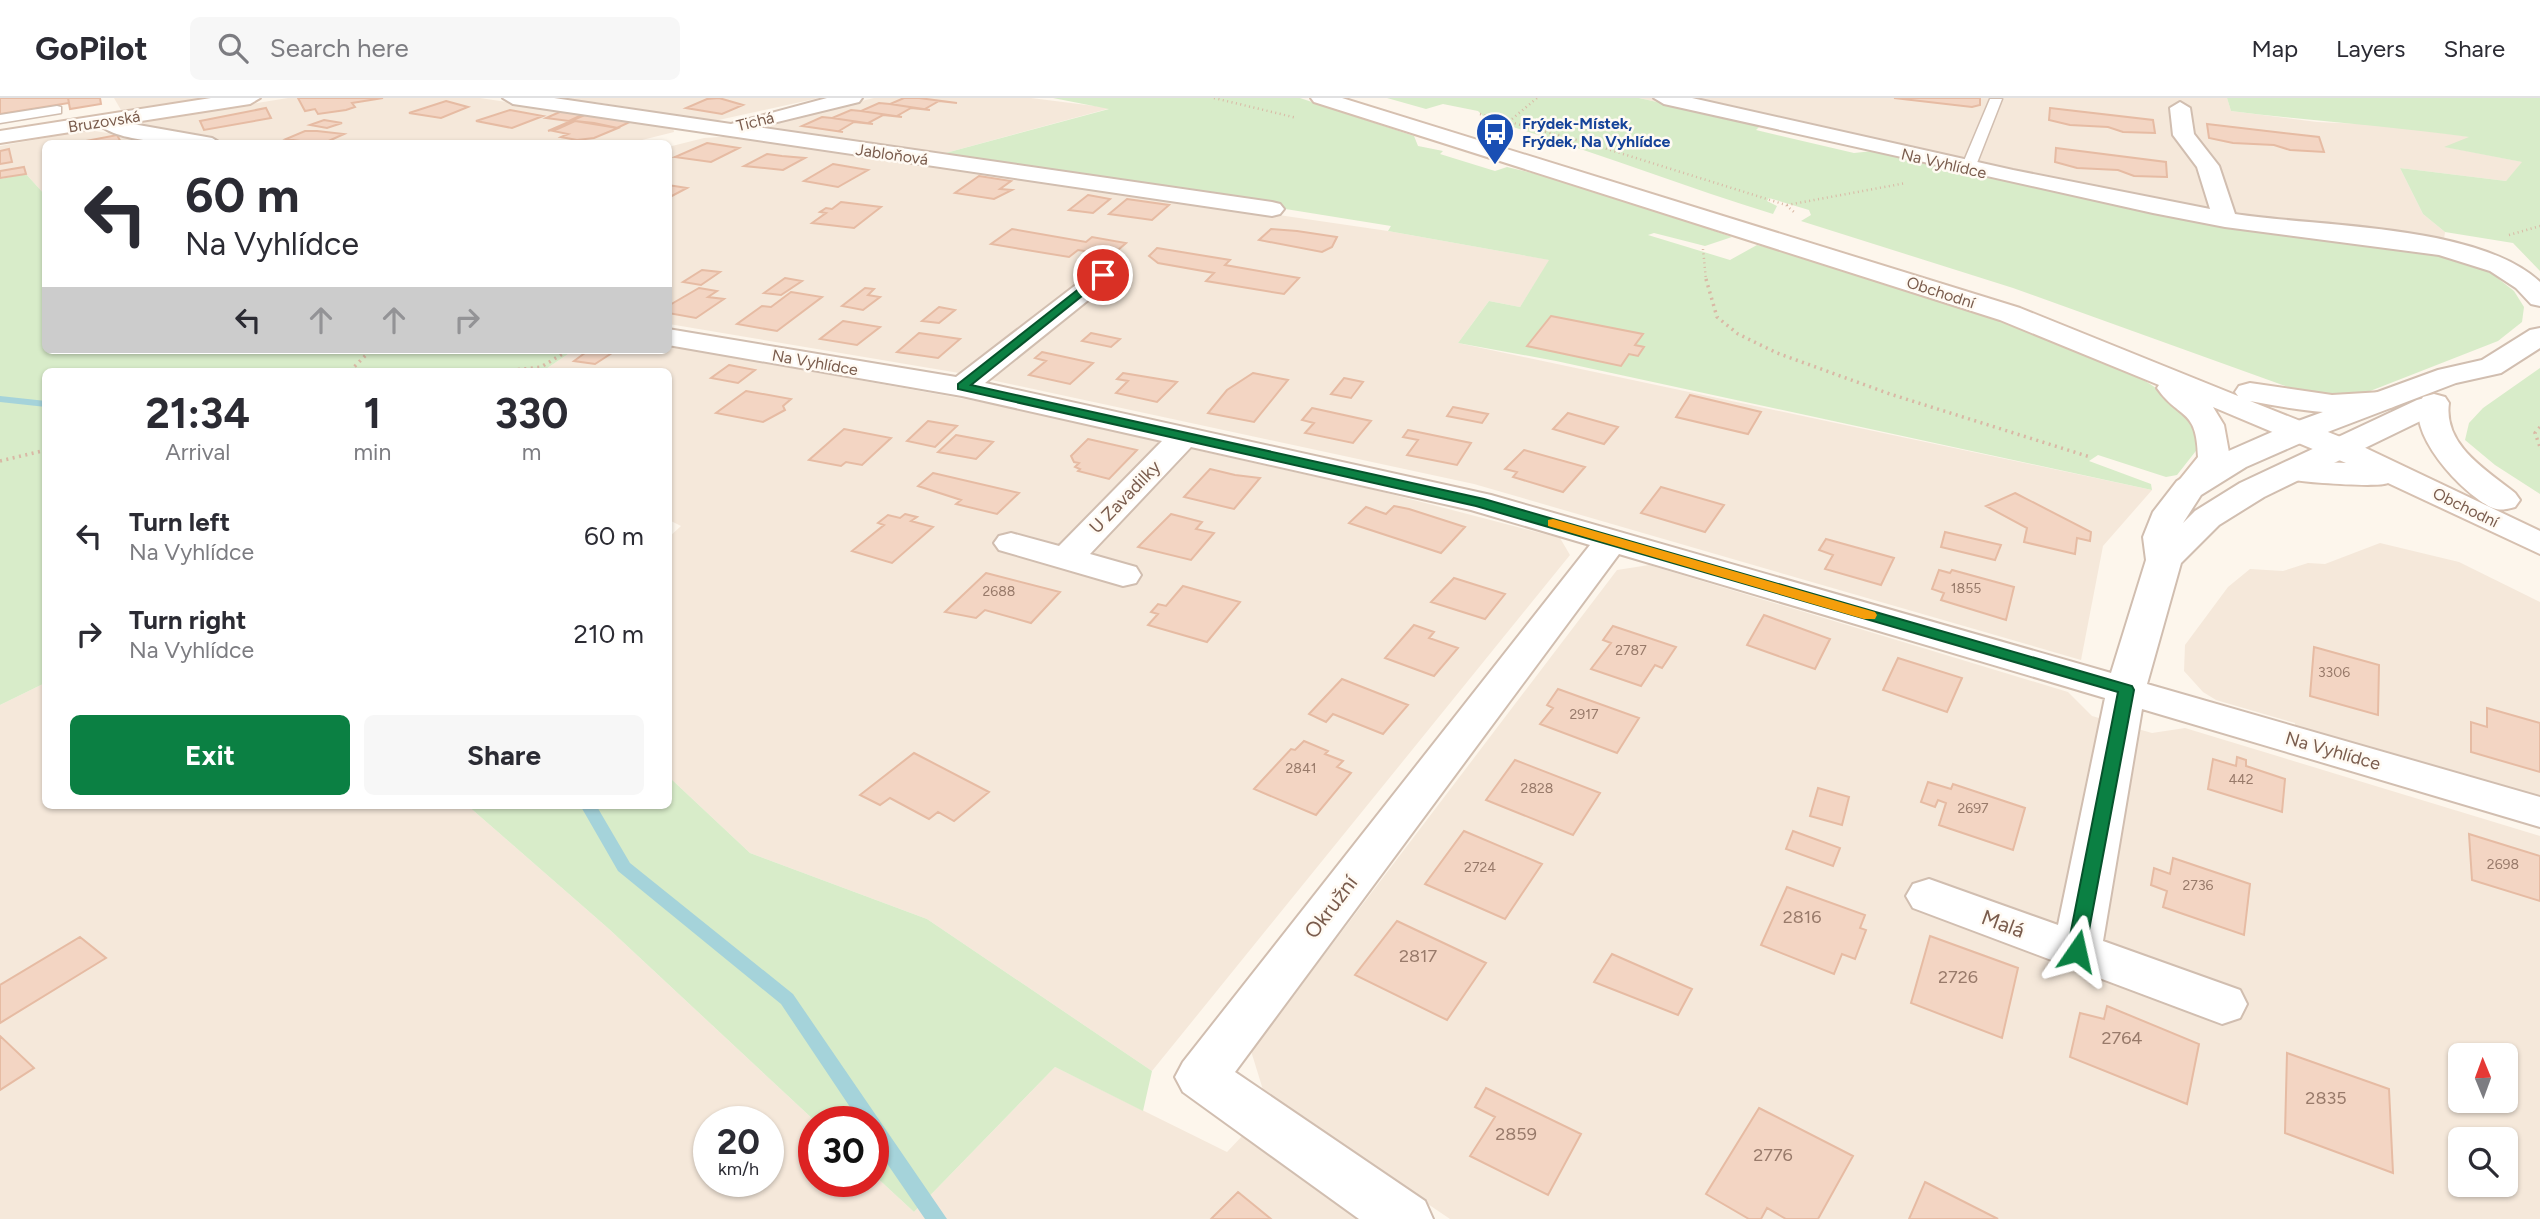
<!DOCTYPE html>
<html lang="en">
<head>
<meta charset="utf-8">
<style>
	:root { --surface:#fff; --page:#f7f7f7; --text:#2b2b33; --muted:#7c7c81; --line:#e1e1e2; --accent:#0b8043 }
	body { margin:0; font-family:Figtree,sans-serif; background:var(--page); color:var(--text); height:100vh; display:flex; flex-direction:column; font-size:26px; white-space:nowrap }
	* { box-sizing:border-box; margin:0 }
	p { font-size:23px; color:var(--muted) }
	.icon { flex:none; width:38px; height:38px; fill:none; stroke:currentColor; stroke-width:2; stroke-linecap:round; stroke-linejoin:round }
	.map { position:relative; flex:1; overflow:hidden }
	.sheet { position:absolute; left:42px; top:270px; width:630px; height:441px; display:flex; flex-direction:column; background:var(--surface); border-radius:10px; box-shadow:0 2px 5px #0004 }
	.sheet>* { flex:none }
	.guide { position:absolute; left:42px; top:42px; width:630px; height:214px; border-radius:10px; box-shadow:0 2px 5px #0004; background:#fff; color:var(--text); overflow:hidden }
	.needle { width:46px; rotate:359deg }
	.controls { position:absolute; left:2448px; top:945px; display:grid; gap:14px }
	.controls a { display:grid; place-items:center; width:70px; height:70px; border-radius:10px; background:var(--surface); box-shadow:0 2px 5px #0004; font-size:35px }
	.speed { position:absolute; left:693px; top:1008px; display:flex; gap:14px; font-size:35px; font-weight:700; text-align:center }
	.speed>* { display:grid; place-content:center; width:91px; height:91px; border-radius:50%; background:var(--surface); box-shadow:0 2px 5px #0004; line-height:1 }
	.speed small { font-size:18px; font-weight:400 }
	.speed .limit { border:10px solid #d22; background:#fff; color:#111 }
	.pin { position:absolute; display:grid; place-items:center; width:60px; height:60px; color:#fff; margin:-30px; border:4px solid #fff; border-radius:50%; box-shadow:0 2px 7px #0007 }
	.me { position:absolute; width:77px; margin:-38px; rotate:11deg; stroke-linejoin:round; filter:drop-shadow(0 0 5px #0008) }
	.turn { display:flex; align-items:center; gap:24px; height:147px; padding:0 28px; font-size:32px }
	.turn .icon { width:91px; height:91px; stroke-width:2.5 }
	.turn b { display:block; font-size:49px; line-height:60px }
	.lanes { display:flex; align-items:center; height:66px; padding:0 28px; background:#0003; justify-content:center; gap:35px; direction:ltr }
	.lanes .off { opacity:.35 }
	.eta { display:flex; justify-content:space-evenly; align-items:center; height:119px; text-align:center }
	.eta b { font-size:42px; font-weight:700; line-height:49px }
	.primary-button { display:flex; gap:14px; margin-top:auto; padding:14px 28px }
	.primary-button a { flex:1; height:80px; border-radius:10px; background:var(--accent); color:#fff; font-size:28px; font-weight:700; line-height:80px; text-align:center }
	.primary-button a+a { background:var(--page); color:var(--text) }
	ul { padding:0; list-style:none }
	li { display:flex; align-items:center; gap:21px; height:98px; padding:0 28px }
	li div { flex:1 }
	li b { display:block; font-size:26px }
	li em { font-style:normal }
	header { display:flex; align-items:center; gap:42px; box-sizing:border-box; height:98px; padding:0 35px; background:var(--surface); border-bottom:2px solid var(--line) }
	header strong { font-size:33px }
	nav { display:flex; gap:38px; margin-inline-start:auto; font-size:24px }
	.search { width:490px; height:63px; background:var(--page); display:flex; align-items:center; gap:18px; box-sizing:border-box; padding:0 24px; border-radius:10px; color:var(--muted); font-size:26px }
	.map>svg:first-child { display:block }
	.residential { fill:#f5e8da; fill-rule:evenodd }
	.green { fill:#d8ecc9 }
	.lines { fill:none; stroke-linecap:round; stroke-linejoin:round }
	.stream { fill:#a5d3da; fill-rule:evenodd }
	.building { fill:#f3d5c3; stroke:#e6bba3; stroke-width:2 }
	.lane-casing { stroke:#d1beb0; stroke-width:3 }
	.street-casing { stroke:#d1beb0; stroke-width:4 }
	.secondary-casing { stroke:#d6c0b0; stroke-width:4 }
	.path-far1 { stroke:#d9b8a5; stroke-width:2.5; stroke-dasharray:1 3.5; stroke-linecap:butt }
	.path { stroke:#d9b8a5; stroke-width:3.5; stroke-dasharray:2 4.5; stroke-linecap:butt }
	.lane { fill:#fff; fill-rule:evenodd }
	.street { fill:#fff; fill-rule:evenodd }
	.secondary { fill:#fff; fill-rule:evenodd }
	.route { fill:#0b8043; stroke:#07532c; stroke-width:2 }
	.slow { fill:#f59e0b }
	.labels { text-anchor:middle; stroke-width:5; stroke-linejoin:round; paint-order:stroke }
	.number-label { font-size:14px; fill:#987a6a }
	.far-street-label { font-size:16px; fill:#7a5c4d; stroke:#fffaf3 }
	.far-transit-label { font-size:16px; font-weight:bold; fill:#164399; stroke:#fffaf3; text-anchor:start }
	.street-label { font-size:18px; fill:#7a5c4d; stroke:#fffaf3 }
	.near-number-label { font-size:18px; fill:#987a6a }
	.near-street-label { font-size:21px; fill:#7a5c4d; stroke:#fffaf3 }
</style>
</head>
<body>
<header>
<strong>GoPilot</strong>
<div class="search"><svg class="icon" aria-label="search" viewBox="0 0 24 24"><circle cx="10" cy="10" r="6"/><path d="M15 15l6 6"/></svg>Search here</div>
<nav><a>Map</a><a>Layers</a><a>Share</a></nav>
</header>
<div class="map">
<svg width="2540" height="1121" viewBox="0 0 2540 1121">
	<rect width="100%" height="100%" fill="#fdf6ec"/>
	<path class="residential" d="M114,0H207L121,12Z
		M288,0H480L673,29L674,34L626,46H233L129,26Z
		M541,0H819L714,23L595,4L579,6Z
		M874,0H1031L1111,10L942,56L754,29Z
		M1639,0H2227L2231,13L2317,24L2385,27L2471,39L2446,49L2523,64L2506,83L2400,70L2423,116L2445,134L2442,156L2183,120Z
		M88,32L173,45L46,46L45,97L26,76L0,81V48Z
		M734,38L1388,133L1550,162L1520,209L1489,203L1458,245L2152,392L2103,448L2081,562L1474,386L959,275L669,226L668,49L704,40Z
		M669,248L987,305L1379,393L1560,440L1570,457L1152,973L927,821L750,755L669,679L668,440L681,428L669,422L668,273H543L574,252H668Z
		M2380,445L2459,464L2540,504V701L2295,629V625L2216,602L2203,594L2184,573L2185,547L2228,489L2250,471L2283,473L2308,465L2325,466Z
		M1649,467L2068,594L2092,618L2152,635L2185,630L2540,738V1121H1450L1264,995L1251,953L1617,472ZM2460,957H2506V1003H2460ZM2460,1041H2506V1087H2460Z
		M45,585L46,707H467L609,831L816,1024H814V1083H873V1076L914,1114L1055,969L1227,1054L1245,1035L1369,1121H0V607ZM709,1024H768V1083H709Z"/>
	<path class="green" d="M1053,0H1300L1414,38L1418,48L1443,53L1440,56L1495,73L1507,69L1583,87L1732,139L1705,148L1654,135L1648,137L1730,162L1757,147L1790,155C1846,172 1902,190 1958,208C2042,235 2132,261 2197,322L2199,349L2177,377L2166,379L2098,357L2089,363L2151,386L2152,392L1556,263L1458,245L1489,203L1520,209L1549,162L1388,133L1391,128L942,56L1109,11Z
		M1387,0H1639L1756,26L1759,29L1756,32L1854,55L1873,53L2183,120L2442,156L2491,175L2514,193L2524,209L2522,224L2498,243L2360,297L2321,296L2291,290L2013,190L1801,123L1811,117L1809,112L1769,100L1767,103L1777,108L1773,116C1676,86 1583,49 1486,21L1478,13L1443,6L1426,11Z
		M2227,0H2540V173L2513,145L2445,134L2423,116L2400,70L2506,83L2522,64L2444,49L2469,39C2389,28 2310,23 2231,13Z
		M26,76L45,97L46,252H574L543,273H46L45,585L0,607V81Z
		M2540,270V396L2495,367L2465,342L2469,325L2483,310Z
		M669,679L750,755L927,821L1152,973L1143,1013L1055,969L914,1114L873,1076V1024H816L609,831L467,707H668Z"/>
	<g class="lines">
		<path class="stream" d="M0,298L46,303V309L0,304Z
			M580,707H596L630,765L793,896L947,1121H925L873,1045V1024H860L781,906L618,773Z"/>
	</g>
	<path class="building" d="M0,0H68L69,5L0,16Z
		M68,0H100L101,6L70,11Z
		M298,0H383L352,5L355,9L346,12L318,16L315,11L305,13Z
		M719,0L743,7L722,16L686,10L707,1Z
		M904,0H919L957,5L939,3L925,11L930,12L890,6Z
		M1894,0H1980V7L1972,9Z
		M446,3L468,9L441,20L409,15Z
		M879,5L890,6L930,12L911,10L897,18L902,19L861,13Z
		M266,10L271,20L204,32L200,23Z
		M2050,10L2153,22L2155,35L2123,34L2108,29L2070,27L2049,22Z
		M510,12L543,18L512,30L476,23Z
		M851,12L861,13L902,19L883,17L868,25L873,26L832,20Z
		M562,13L584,16L569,23L546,20Z
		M587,16L632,23L617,30L575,23L548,33Z
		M822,19L832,20L873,26L854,24L839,33L843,34L802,28Z
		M324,22L342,25L327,30L310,27Z
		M575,23L594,25L618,30L594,40L577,42L561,39L568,36L553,33Z
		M2207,26L2319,39L2324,54L2290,52L2274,47L2233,45L2209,40Z
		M305,33H317L344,36L322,46L286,41Z
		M117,37L122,46H70Z
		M707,45L739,50L711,64L675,59Z
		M2056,50L2166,64L2167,79L2134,78L2118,72L2077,70L2055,64Z
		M9,51L12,64L0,66V53Z
		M767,56L782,58L805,60L783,72L744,68Z
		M833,66L868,72L838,89L804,83Z
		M24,69L26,76L0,80V73Z
		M979,78L1011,83L1000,91L1012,92L994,101L955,95Z
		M668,87L687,90L668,100Z
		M1088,97L1110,101L1093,115L1069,112Z
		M1127,101L1169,107L1152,122L1109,116Z
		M841,104L881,109L854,130L812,125L826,115L820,114L826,110L832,111Z
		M1012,131L1086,144L1092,139L1126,145L1118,152L1097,155L1078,152L1069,159L991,146Z
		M1271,131L1297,133L1337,139L1332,149L1322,154L1259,142Z
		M1157,150L1230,162L1225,167L1299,180L1284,196L1206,183L1214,175L1158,165L1149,158Z
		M702,172L720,174L701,187L683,184Z
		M785,180L802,183L781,197L764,195Z
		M699,190L717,193L708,199L724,201L696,220L668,215V208Z
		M865,190L874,191L868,197L880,199L863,212L842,208Z
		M791,194L822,199L777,233L737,226L762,208L771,209Z
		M939,209L955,212L939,225L922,223Z
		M1551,218L1643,236L1635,247L1644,249L1638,258L1629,256L1621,268L1527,248Z
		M843,223L880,229L857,247L820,241Z
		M919,235L960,241L938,260L897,254Z
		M1091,235L1120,241L1111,249L1082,243Z
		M589,252H610L615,253L595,266L574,263Z
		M1042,254L1093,265L1070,286L1029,277L1046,263L1035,260Z
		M729,267L755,272L738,285L711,280Z
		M1123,275L1177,284L1157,304L1116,295L1128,283L1117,281Z
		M1253,275L1288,282L1254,324L1208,315L1227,292Z
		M1344,280L1363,284L1351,300L1331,296Z
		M746,293L791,301L783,308L785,312L763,324L716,315Z
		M1690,297L1761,314L1748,336L1676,319Z
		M1453,309L1488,316L1482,325L1447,318Z
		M1312,310L1371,323L1353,345L1305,335L1314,325L1302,322Z
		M1568,315L1618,329L1604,346L1553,331Z
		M928,323L957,328L935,349L907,343Z
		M844,331L891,340L862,367L846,364L841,368L809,362Z
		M1408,332L1471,345L1457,367L1407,357L1418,342L1403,339Z
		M956,337L993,344L976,361L938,354Z
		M1088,341L1137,352L1109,381L1078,373L1080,371L1075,369L1079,365L1074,364L1071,358Z
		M1524,352L1585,369L1563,394L1513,379L1517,374L1505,371Z
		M1210,371L1235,377L1260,380L1234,411L1184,399Z
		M933,375L1019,395L997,416L956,406L961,402L918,388Z
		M1661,389L1724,407L1705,434L1641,415Z
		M2015,395L2091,434L2090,443L2077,440L2075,456L2024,444L2027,430L1986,408Z
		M1394,408L1409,411L1465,429L1441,455L1349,425L1366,409L1386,416Z
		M905,416L917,419L911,423L933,429L892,465L852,453L884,427L878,425L888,417L900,420Z
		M1171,416L1202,424L1196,431L1214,435L1191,462L1138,449Z
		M1945,434L2001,447L1995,462L1941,449Z
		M1826,441L1894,460L1881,487L1825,471L1833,457L1819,452Z
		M1939,472L1950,475L1952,472L2014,489L2006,522L1941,502L1944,495L1932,491Z
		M986,475L1060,494L1031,525L985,512L976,520L945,514Z
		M1454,480L1505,496L1485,521L1431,504Z
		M1183,488L1240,504L1207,544L1148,527L1158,516L1151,514L1158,506L1166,508Z
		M1764,517L1830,541L1815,571L1747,547Z
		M1414,527L1434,534L1429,540L1458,550L1434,578L1385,560Z
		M1613,528L1676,549L1662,570L1655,567L1641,588L1591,571L1611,545L1603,542Z
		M2314,549L2379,567L2378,617L2310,598Z
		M1898,560L1962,580L1947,614L1883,592Z
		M1342,581L1408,607L1383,636L1333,616L1326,624L1309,616Z
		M1558,591L1639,620L1617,655L1540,626L1553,610L1547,607Z
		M2487,610L2540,625V674L2471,654V624L2487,629Z
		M1304,643L1328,653L1325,656L1343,663L1337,669L1351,675L1316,717L1254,691L1291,651L1295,652Z
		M914,655L989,694L954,723L938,714L929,721L890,700L880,707L860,697Z
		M2237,659L2246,662V668L2285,681L2282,714L2208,691L2213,661L2236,668Z
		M1515,662L1600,695L1573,737L1486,702Z
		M1928,684L1951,691L1953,686L2025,710L2013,752L1939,727L1946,705L1938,702L1935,709L1921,704Z
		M1818,690L1849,699L1842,727L1810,718Z
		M1464,733L1542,766L1505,821L1425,786Z
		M1793,733L1840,750L1833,768L1786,751Z
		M2469,736L2540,758V803L2472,782Z
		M2173,760L2250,786L2244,837L2163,809L2167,793L2151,787L2154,770L2170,776Z
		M1787,789L1865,817L1860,830L1866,832L1855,861L1842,856L1834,876L1761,847Z
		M1397,823L1486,865L1447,922L1355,877Z
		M1930,838L2018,870L2002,940L1911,905Z
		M80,839L106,860L0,925V887Z
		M1612,856L1692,891L1678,917L1594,884Z
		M2107,908L2199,946L2187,1006L2070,959L2080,915L2104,921Z
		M0,938L34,970L0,992Z
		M2287,955L2389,991L2393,1075L2285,1035Z
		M1486,990L1581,1036L1548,1097L1470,1058L1495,1019L1475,1009Z
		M1759,1010L1853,1058L1818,1121H1786L1767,1110L1761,1121H1749L1706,1096Z
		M1925,1084L1998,1121H1909Z
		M1238,1094L1271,1121H1211Z"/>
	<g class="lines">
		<defs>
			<path id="lane" d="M1990,1H2002L1975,70L1963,73L1961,70Z
				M57,8L61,9V15L0,25V17Z"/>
			<path id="street" d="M503,0H554L731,26L827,0H862L859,4L757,29L1272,104L1280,106L1284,111L1280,116L1272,118L513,6Z
				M1654,0H1692L2013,72L2210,111L2197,69L2173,37L2170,10L2180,4L2190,10L2194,36L2219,68L2235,116C2318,129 2478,126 2540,184V208L2531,206L2516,190L2490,173L2439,157L2225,129L2153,115L1664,6Z
				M106,17L127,25L212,40L222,46C195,46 113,47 96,23Z
				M1103,170L1112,173L1116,178L1112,183L985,285L1491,397L2111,575L2146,462L2143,439L2153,414L2177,383L2224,355L2290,326L2438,272L2482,262L2530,232L2540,230V250L2501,275L2456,285L2312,340L2246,369L2201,397L2183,425L2195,413L2240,385L2417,302L2428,299L2439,302L2443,308L2439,314L2264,399L2219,427L2181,465L2147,586L2540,699V729L2142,611L2103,843L2240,892L2247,906L2240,920L2222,926L1913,810L1906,798L1913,786L1929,781L2058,827L2105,600L1619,456L1235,974L1425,1103L1433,1121H1359L1183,994L1175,979L1183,964L1590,447L1471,412L1191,349L1090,456L1136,469L1141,477L1136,485L1123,488L999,452L994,445L999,438L1011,435L1059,448L1162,343L962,298L668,247V231L956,279L1094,173Z"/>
			<path id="secondary" d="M211,0H260L250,6L0,45V33Z
				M1311,0H1342L2020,210L2238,298L2235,294L2239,288L2250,285L2332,297L2382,294L2393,297L2397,303L2393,309C2345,321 2297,312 2250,303L2353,344L2540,433V456L2388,385C2378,390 2298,384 2283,380L2278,373L2283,366L2294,363L2346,365L2213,309L2224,327L2230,360C2216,380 2204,404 2177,397L2173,390L2198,359C2197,309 2179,322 2157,290L2159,287L2000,222L1314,4Z
				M2434,296L2445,299L2449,305C2443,347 2486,372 2515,395L2520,402L2515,409C2507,411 2501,413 2493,410C2464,398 2401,331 2423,299Z"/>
		</defs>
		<use href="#lane" class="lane-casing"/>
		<use href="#street" class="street-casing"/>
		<use href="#secondary" class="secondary-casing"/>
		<path class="path-far1" d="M1214,0L1297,20
			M1480,16L1588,45L1786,107L1794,114
			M1512,21L1537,0
			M1787,107L1906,85
			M2509,137L2540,128
			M1703,151L1706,182"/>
		<path class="path" d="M1706,181L1717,219L1738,236L1777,255L1890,296L2090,359
			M350,273L371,252
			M505,273L541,269L569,252
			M2540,329L2535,335L2540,349
			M0,363L46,352"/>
		<use href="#lane" class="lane"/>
		<use href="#street" class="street"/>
		<use href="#secondary" class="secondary"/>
	</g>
	<path class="route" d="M1099,175L1108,177L971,287L1484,401L2132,588L2134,592L2084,859H2070L2067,853L2118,594L1476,408L958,291V286Z"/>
	<path class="slow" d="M1553,421L1875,514L1877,517L1875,521H1864L1548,428V422Z"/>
	<defs>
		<symbol id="bus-pin" viewBox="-11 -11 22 30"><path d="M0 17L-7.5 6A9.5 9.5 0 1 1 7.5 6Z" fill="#1a4fb4" stroke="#fffaf3"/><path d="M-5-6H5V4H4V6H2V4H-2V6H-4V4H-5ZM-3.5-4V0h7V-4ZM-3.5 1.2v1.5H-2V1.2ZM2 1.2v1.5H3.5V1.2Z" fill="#fff"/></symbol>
	</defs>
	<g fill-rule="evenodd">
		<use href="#bus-pin" x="1473" y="12" width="44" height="60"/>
	</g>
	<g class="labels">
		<g class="number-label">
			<text x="1966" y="495">1855</text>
			<text x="999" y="498">2688</text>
			<text x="1631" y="557">2787</text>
			<text x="2334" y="579">3306</text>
			<text x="1584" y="621">2917</text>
			<text x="1301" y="675">2841</text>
			<text x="2241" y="686">442</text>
			<text x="1537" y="695">2828</text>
			<text x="1973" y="715">2697</text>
			<text x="2503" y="771">2698</text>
			<text x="1480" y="774">2724</text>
			<text x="2198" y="792">2736</text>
		</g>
		<g class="far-street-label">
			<text transform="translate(104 23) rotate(-9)" y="6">Bruzovská</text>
			<text transform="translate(755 23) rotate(-14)" y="6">Tichá</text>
			<text transform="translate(892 56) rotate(8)" y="6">Jabloňová</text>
			<text transform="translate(1944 65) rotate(13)" y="6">Na Vyhlídce</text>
			<text transform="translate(1941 194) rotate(18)" y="6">Obchodní</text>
			<text transform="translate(815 264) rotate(10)" y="6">Na Vyhlídce</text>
			<text transform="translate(2466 409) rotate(26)" y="6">Obchodní</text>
		</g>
		<g class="far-transit-label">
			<text x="1522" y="31">Frýdek-Místek,<tspan x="1522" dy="18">Frýdek, Na Vyhlídce</tspan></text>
		</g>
		<g class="street-label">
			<text transform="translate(1125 399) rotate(-46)" y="6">U Zavadilky</text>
			<text transform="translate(2333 653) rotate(16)" y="6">Na Vyhlídce</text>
		</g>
		<g class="near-number-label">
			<text x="1802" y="825">2816</text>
			<text x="1418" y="864">2817</text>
			<text x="1958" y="885">2726</text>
			<text x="2122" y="946">2764</text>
			<text x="2326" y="1006">2835</text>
			<text x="1516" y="1042">2859</text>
			<text x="1773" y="1063">2776</text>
		</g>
		<g class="near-street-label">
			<text transform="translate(1331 809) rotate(-53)" y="7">Okružní</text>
			<text transform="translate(2003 826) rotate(20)" y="7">Malá</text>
		</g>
	</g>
</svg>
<div class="controls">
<a><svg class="needle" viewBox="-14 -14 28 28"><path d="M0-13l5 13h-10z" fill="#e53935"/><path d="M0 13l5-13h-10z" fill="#7c7c81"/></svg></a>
<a><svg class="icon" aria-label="search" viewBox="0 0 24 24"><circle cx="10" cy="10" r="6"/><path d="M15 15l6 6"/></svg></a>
</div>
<div class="speed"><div>20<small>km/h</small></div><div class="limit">30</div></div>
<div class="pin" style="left:1103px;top:177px;background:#d93025"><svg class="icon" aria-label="arrive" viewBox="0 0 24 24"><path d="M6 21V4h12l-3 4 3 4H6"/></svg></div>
<svg class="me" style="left:2077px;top:853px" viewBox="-20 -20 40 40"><path d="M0-17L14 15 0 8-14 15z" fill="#0b8043" stroke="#fff" stroke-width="4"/></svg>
<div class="guide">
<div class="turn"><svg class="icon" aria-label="left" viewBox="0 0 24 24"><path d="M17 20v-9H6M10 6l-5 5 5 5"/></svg><div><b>60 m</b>Na Vyhlídce</div></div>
<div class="lanes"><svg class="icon" aria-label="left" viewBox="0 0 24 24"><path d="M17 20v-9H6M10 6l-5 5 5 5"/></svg><svg class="icon off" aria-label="ahead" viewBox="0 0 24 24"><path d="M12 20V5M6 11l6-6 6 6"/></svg><svg class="icon off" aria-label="ahead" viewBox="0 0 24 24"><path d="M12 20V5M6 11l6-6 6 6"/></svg><svg class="icon off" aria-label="right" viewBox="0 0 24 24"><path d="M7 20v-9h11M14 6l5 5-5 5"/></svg></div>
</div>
<section class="sheet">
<div class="eta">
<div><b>21:34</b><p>Arrival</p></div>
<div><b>1</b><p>min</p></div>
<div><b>330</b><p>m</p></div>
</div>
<ul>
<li><svg class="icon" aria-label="left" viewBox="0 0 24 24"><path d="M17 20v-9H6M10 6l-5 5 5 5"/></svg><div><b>Turn left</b><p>Na Vyhlídce</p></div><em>60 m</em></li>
<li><svg class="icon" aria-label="right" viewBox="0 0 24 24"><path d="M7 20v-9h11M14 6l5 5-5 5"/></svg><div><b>Turn right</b><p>Na Vyhlídce</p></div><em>210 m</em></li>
</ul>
<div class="primary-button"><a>Exit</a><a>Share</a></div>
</section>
</div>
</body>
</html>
